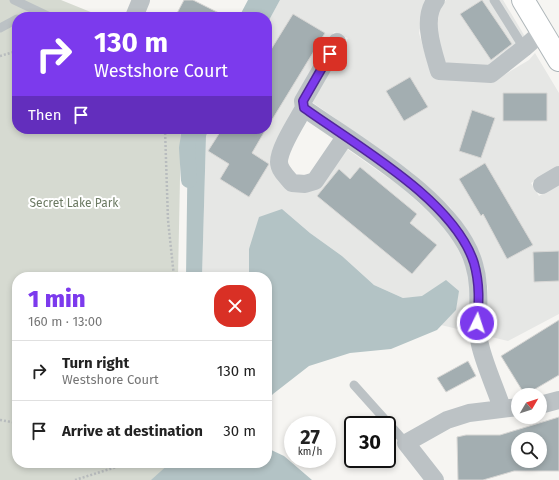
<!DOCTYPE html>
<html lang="en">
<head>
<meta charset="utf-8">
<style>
	:root { --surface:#fff; --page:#f6f6f6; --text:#222; --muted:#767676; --line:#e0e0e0; --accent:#7c3aed }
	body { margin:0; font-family:"Fira Sans",sans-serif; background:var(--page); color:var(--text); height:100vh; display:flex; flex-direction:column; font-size:15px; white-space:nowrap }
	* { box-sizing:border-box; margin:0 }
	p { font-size:13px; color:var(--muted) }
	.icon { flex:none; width:22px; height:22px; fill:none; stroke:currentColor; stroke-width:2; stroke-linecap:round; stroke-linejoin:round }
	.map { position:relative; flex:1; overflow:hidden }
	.side { position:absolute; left:12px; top:272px; width:260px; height:196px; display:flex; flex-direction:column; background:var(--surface); border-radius:16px; box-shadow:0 2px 6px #0003 }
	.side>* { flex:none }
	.hud { position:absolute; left:12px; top:12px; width:260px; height:122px; border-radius:16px; box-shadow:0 2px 6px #0003; background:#7c3aed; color:#fff; overflow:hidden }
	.needle { width:26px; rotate:51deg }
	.buttons { position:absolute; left:511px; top:388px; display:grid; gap:8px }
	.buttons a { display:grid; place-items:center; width:36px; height:36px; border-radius:50%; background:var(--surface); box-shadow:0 2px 6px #0003; font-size:20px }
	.speed { position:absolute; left:284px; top:416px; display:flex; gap:8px; font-size:20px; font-weight:700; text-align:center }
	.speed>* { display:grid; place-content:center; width:52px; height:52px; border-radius:50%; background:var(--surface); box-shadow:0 2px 6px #0003; line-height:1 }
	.speed small { font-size:10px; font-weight:400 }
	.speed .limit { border:2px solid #111; border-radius:6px; background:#fff; color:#111 }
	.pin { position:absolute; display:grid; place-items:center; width:34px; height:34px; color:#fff; margin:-17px; border-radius:8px; box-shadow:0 2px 6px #0006 }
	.me { position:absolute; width:44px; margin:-22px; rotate:4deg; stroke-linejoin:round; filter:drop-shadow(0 0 3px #0008) }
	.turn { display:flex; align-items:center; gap:14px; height:84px; padding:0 16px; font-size:18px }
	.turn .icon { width:52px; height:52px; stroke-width:2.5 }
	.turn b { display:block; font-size:28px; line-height:34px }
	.then { display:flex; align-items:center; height:38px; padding:0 16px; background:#0003; gap:8px; font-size:15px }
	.round { display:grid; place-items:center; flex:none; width:42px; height:42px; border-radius:16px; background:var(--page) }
	.summary { display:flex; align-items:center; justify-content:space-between; height:68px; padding:0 16px }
	h1 { font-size:24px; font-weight:800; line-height:30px; color:var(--accent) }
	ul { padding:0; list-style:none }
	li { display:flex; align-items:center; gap:12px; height:60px; padding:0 16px; border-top:1px solid var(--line) }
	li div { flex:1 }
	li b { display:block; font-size:15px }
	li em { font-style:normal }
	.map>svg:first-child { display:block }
	.built { fill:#e6e7e5 }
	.green { fill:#d6dad1 }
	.water { fill:#b3c3c5 }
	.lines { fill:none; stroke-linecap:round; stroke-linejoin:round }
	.canal { stroke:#b3c3c5; stroke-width:16 }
	.building { fill:#a3aeb1; stroke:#d7d6d4; fill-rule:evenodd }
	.secondary-casing { stroke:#aeb6b9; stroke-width:24 }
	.path { stroke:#b8bcbe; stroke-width:2.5; stroke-dasharray:2 2; stroke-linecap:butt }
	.lane { stroke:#bcc2c5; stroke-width:9 }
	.street { stroke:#bcc2c5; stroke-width:18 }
	.secondary { stroke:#fff; stroke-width:22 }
	.route-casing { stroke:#51269a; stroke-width:10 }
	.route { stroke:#7c3aed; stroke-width:7 }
	.labels { text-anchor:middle; stroke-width:4; stroke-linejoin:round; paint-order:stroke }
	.park-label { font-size:12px; fill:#6c7a63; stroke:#fff }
</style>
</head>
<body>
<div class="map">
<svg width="559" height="480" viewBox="0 0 559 480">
	<rect width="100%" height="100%" fill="#f6f5f2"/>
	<path class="built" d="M280,0H426L419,33L431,74L494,81L529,60L535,53L559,93V166L531,183L539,196L559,184V314L508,341L487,336L485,322L488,289L482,260L467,230L450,207L411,172L312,102L348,38L334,32L296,97L295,108L271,165L321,186L347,149L400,186L436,218L453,239L466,266L471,290L470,332L441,325L456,310L422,297L403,298L374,285L342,256L310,233L282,209L249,249V277H202L206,136L209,129H267V24Z
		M446,0H503L527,40L489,66L445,63L436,32L440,7Z"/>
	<path class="green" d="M0,0H61L103,17H17V129H181L178,277H17V463H173L152,480H0Z"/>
	<path class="water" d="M248,0H280L267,24V17H239Z
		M188,129H209L206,136L202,277H186Z
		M282,209L310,233L342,256L374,285L403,298L422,296L446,280L459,291L456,310L437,330L391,349L350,353L309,366L273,394L267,401V277H249V249L259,217Z
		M267,448L284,456L312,480H151L170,463H267Z"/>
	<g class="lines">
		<path class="canal" d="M189,180L187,148L190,129"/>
	</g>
	<path class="building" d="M184,0H193L227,17H175Z
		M482,0L512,44L491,60L460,14Z
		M293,14L325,33L267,128V56Z
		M410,77L428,107L404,121L386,91Z
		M503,93H547V121H503Z
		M472,110L495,118L481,158L459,151Z
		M222,129H266L252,153L269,164L249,197L220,179L229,164L208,151Z
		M485,163L533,245L507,259L483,214L481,216L459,179Z
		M360,167L417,214L410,223L437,245L412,274L317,196L339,169L350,179Z
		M559,251V281L534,282L533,252Z
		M559,320V375L525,395L501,356Z
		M468,361L476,376L446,392L437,378Z
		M559,417V471H514L483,480H458L457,437L466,435H500ZM518,439H540V461H518Z"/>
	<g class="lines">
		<defs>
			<path id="secondary" d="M523,0L559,60"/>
		</defs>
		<use href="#secondary" class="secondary-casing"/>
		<path class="path" d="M0,56L17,51
			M165,129L168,220L174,277
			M0,420L17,423
			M75,480L129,463"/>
		<path class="lane" d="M14,0L50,17
			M494,0L524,48
			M0,28L17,19
			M354,385L406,443"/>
		<path class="street" d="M436,0C421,18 433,51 439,71L491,74L524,48L542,32
			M134,17L141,0
			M337,42L303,101L304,108C356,145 456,201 474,264C482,290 476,313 479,339C481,357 496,389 502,408
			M304,108C297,121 279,148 279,162C279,170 287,177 292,183L305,184L315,181L345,137
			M542,185L559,175
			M540,405L559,400
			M435,480L406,443L447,420L469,413L518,407"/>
		<use href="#secondary" class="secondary"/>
	</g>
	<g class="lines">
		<defs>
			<path id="route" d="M330,54L303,101L304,108C357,146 454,200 474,263C480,284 479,303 477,323"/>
		</defs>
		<use href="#route" class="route-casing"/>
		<use href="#route" class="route"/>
	</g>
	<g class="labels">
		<g class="park-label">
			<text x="74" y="207">Secret Lake Park</text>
		</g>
	</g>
</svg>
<div class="buttons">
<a><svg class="needle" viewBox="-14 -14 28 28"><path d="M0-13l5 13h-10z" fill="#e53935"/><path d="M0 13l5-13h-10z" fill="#767676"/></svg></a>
<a><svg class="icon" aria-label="search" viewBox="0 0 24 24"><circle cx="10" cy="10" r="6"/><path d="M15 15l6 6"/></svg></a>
</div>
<div class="speed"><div>27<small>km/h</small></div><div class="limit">30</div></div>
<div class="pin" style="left:330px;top:54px;background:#d93025"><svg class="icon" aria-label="arrive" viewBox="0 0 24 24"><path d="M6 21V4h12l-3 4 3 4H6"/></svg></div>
<svg class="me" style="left:477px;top:323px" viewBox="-20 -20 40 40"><circle r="17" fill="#7c3aed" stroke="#fff" stroke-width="3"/><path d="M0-11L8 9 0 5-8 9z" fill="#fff"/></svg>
<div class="hud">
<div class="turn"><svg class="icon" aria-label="right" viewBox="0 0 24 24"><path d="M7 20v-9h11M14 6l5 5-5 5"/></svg><div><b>130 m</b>Westshore Court</div></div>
<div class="then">Then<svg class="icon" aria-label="arrive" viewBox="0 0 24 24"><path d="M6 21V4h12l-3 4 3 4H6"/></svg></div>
</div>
<section class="side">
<div class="summary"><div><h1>1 min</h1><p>160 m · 13:00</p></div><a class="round" style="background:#d93025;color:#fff"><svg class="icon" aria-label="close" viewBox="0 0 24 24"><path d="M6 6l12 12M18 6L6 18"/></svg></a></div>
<ul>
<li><svg class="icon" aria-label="right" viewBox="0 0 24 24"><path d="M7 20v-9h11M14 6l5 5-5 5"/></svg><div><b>Turn right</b><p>Westshore Court</p></div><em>130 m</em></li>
<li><svg class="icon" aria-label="arrive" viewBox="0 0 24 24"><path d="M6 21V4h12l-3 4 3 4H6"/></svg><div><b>Arrive at destination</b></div><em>30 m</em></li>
</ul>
</section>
</div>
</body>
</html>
